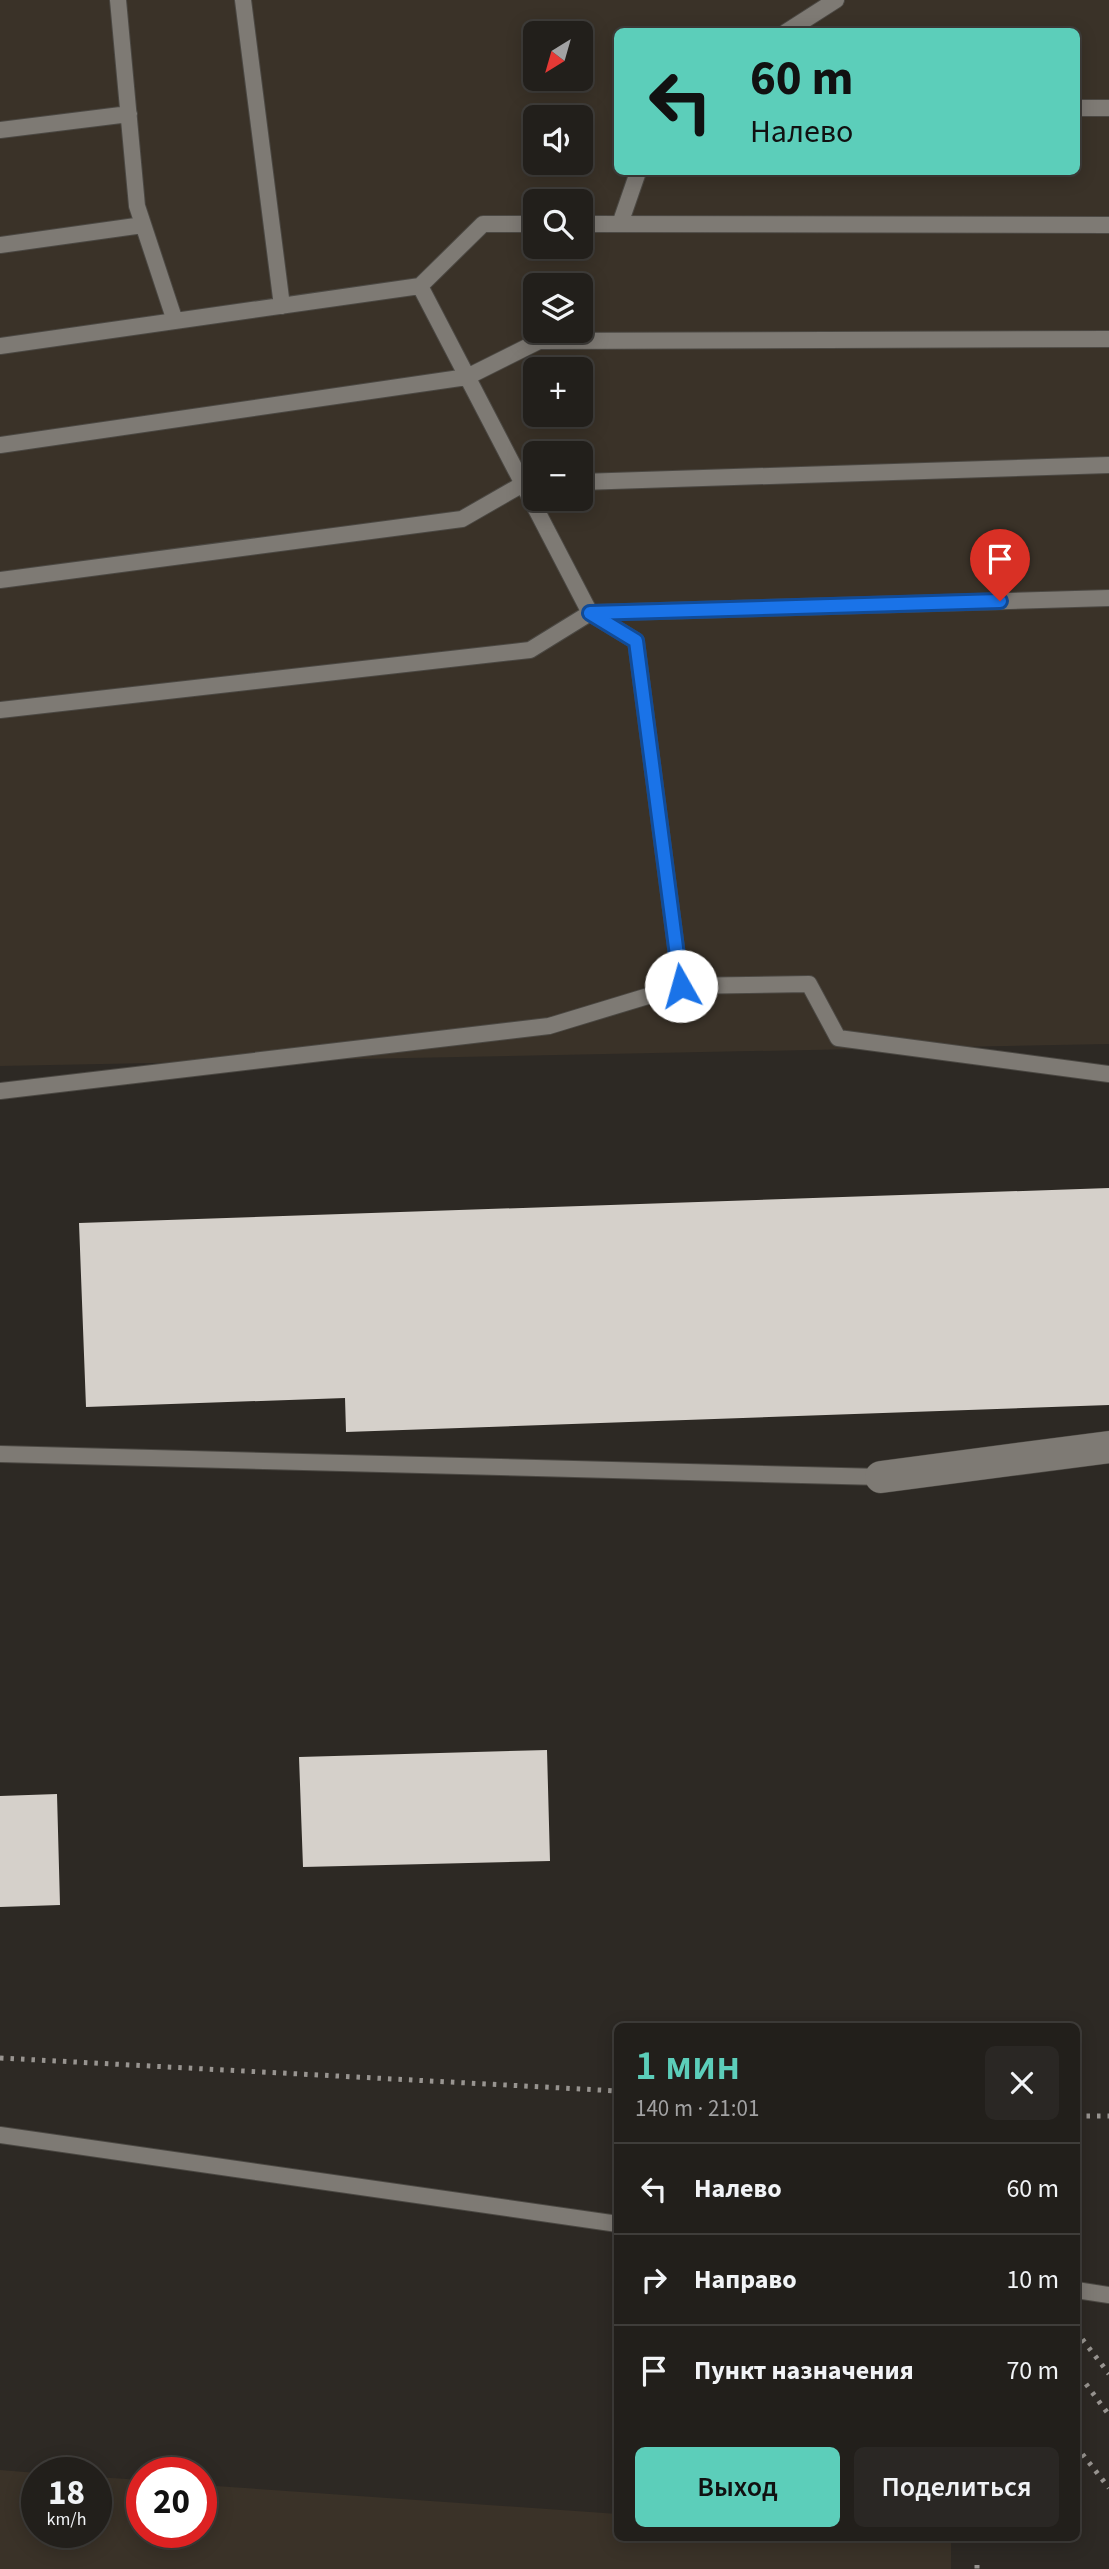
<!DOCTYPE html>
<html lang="ru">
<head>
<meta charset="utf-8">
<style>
	:root { --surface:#221f1b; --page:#2a2724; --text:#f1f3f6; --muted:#a2a2a3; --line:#3f3d3a; --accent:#5cceba }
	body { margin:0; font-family:"Source Sans 3",sans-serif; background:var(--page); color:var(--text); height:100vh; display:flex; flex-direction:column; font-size:26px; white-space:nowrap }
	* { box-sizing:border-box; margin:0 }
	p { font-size:23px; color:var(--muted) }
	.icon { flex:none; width:38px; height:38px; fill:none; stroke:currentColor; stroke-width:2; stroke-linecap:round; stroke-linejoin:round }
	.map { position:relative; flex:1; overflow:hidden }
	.side { position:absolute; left:614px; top:2023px; width:466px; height:518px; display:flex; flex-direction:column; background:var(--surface); border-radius:10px; box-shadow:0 4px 18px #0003,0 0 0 2px var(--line) }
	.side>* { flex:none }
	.top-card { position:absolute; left:614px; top:28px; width:466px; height:147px; border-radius:10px; box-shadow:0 4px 18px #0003,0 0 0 2px var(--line); background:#5cceba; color:#111; overflow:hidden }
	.needle { width:46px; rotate:217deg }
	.controls { position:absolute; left:523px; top:21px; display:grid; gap:14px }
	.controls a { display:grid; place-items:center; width:70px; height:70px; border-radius:10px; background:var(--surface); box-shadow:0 4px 18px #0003,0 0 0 2px var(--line); font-size:35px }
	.speed { position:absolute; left:21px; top:2457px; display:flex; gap:14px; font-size:35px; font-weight:700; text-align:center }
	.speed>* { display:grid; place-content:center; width:91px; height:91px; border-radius:50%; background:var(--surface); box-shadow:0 4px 18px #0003,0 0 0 2px var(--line); line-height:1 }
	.speed small { font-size:18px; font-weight:400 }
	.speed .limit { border:10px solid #d22; background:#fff; color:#111 }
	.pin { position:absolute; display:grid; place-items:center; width:60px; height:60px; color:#fff; margin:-72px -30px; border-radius:50% 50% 50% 0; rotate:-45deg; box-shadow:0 0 7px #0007 }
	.pin .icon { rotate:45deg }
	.me { position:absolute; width:77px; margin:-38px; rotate:353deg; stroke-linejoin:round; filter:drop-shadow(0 0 5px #0008) }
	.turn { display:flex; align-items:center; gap:24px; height:147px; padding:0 21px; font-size:32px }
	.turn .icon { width:91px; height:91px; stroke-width:2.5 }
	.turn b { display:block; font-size:49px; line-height:60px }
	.round { display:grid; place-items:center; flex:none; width:74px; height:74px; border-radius:10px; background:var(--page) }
	.head { display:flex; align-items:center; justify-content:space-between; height:119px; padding:0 21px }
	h1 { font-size:42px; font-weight:600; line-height:52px; color:var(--accent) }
	.cta { display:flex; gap:14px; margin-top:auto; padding:14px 21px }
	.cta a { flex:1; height:80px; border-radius:10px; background:var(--accent); color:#111; font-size:28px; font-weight:600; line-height:80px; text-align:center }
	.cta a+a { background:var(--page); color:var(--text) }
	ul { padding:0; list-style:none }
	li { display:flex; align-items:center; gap:21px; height:91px; padding:0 21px; border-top:2px solid var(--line) }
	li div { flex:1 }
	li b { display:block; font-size:26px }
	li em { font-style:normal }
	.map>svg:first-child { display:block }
	.built { fill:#3a3228; fill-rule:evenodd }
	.building { fill:#d5d0ca }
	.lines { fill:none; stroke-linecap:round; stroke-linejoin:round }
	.service-casing { stroke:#4b4843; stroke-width:18 }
	.minor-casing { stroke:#4b4843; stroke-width:33 }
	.service { stroke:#7e7a74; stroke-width:16 }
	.minor { stroke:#7e7a74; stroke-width:32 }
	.rail { stroke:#989490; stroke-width:5; stroke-dasharray:3.5 7; stroke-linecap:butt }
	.route-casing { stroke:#114b97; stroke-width:18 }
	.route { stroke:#1a73e8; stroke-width:12 }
</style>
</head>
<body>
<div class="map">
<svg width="1109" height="2569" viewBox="0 0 1109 2569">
	<rect width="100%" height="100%" fill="#2d2924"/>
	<path class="built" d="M0,0H1109V1044L0,1066ZM618,32H1076V172H618ZM536,33H581V79H536ZM536,117H581V163H536ZM536,201H581V247H536ZM536,285H581V331H536ZM536,369H581V415H536ZM536,453H581V499H536Z
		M0,2470L37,2473V2532H96V2477L142,2480V2532H201V2485L618,2514V2538H951V2569H0Z"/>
	<path class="building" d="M1109,1188V1405L346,1432L345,1398L86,1407L79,1223Z
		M547,1750L550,1861L303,1867L299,1757Z
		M57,1794L60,1905L0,1907V1796Z"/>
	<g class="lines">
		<defs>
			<path id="service" d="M118,0L137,206L175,321
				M243,0L282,306
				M786,32L836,0
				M1076,108H1109
				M0,130L129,114
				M581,224L1109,225
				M620,224L638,172
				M0,245L143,225
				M420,286L483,224H536
				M0,346L420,286L590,613L636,641L681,986
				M0,445L467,377L539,341L1109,339
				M581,482L1109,465
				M0,580L462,519L523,484H536
				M0,710L530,650L590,613L1109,598
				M0,1091L549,1026L681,986L809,984L838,1038L1109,1074
				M0,1454L881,1477
				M0,2135L618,2224
				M1076,2290L1109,2295"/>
			<path id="minor" d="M881,1477L1109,1447"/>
		</defs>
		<use href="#service" class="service-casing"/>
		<use href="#minor" class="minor-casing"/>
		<use href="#service" class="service"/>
		<use href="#minor" class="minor"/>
		<path class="rail" d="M0,2058L618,2091
			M1076,2116H1109
			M1076,2331L1109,2374
			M1086,2384L1109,2415
			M1076,2446L1109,2488
			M977,2565V2569"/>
	</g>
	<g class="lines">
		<defs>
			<path id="route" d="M681,986L636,641L590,613L1000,601"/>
		</defs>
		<use href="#route" class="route-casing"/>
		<use href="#route" class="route"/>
	</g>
</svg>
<div class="controls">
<a><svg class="needle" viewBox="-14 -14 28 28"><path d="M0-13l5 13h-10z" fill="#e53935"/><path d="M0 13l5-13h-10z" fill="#a2a2a3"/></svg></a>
<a><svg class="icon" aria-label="sound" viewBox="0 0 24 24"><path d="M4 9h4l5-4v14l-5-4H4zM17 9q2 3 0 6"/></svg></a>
<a><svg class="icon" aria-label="search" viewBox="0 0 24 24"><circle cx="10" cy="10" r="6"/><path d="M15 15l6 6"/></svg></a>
<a><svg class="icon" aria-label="layers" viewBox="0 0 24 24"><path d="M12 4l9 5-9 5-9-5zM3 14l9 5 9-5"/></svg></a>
<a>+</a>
<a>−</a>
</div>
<div class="speed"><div>18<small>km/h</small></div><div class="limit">20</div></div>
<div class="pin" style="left:1000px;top:601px;background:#d93025"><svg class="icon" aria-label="arrive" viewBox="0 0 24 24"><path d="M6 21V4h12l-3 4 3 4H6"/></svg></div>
<svg class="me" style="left:681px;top:986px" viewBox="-20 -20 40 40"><circle r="19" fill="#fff"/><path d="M0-13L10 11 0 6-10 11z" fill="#1a73e8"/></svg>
<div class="top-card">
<div class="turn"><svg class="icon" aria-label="left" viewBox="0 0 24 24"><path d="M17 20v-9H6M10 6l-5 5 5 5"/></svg><div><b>60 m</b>Налево</div></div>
</div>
<section class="side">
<div class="head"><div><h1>1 мин</h1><p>140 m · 21:01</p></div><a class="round"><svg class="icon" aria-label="close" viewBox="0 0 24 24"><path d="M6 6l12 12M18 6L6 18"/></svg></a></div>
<ul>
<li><svg class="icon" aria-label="left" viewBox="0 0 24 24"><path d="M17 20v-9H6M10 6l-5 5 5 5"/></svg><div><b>Налево</b></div><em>60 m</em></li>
<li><svg class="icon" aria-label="right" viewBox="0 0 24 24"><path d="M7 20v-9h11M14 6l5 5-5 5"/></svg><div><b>Направо</b></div><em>10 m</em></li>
<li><svg class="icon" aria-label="arrive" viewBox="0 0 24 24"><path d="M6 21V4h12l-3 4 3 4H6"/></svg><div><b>Пункт назначения</b></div><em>70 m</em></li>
</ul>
<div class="cta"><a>Выход</a><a>Поделиться</a></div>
</section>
</div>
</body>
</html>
